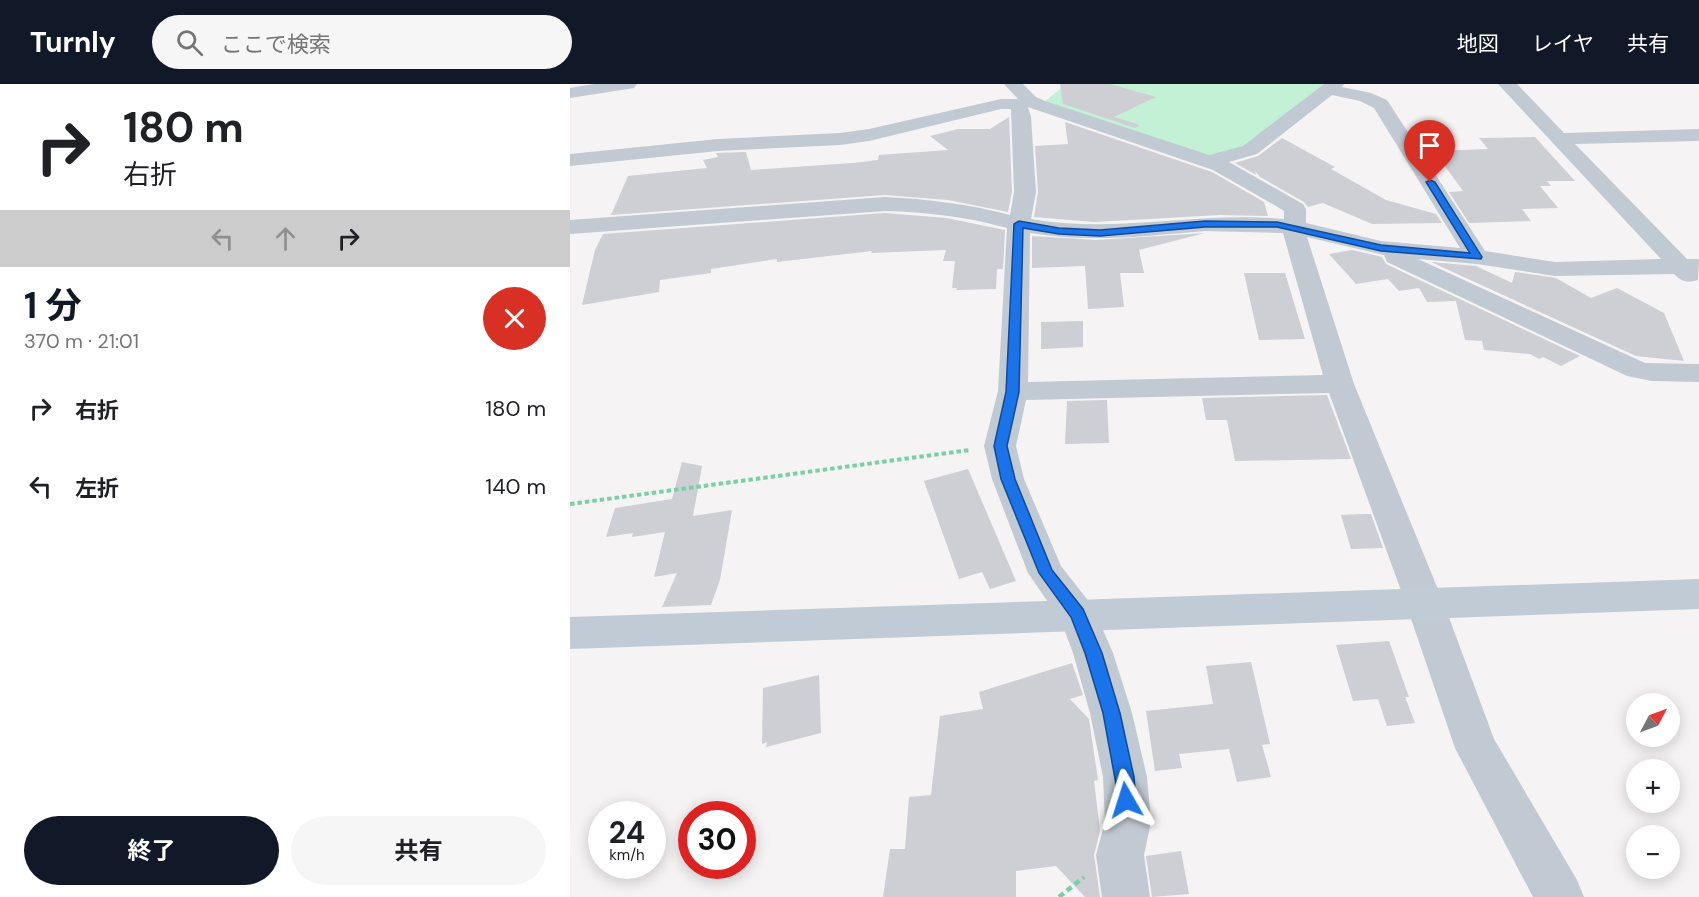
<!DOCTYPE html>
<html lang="ja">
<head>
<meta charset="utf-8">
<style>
	:root { --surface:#fff; --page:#f6f6f6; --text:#202124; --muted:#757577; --accent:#111827 }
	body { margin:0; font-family:"DM Sans","Noto Sans JP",sans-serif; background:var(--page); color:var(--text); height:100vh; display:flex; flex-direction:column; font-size:22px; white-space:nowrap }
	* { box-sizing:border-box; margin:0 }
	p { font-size:20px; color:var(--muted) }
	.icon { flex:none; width:33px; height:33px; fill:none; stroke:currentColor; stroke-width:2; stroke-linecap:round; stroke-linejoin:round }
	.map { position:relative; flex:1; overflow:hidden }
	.panel { display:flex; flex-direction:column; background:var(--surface); width:570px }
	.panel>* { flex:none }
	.banner { background:#fff; color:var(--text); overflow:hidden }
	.needle { width:39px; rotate:49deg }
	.tools { position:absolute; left:1056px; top:609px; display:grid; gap:12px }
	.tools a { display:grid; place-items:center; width:54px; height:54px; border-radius:50%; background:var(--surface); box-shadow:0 3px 15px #0003; font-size:30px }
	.speed { position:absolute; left:18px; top:717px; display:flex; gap:12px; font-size:30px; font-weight:700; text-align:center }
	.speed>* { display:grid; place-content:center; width:78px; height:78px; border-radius:50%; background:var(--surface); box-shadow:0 3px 15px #0003; line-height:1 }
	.speed small { font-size:15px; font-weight:400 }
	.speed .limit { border:9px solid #d22; background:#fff; color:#111 }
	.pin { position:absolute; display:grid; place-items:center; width:51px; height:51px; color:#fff; margin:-62px -26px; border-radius:50% 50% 50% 0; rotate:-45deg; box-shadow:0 0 6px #0007 }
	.pin .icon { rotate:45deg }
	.me { position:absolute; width:66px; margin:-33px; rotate:354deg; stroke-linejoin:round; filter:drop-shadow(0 0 4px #0008) }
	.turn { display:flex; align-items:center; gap:21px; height:126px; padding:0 24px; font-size:27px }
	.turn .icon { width:78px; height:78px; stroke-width:2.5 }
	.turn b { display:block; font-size:42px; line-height:51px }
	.lanes { display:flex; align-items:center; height:57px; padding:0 24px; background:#0003; justify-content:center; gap:30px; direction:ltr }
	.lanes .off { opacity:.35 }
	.round { display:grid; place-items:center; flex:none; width:63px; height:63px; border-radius:32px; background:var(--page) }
	.summary { display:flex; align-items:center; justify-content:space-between; height:102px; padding:0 24px }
	h1 { font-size:36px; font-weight:700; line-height:45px; color:var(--accent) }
	.button { display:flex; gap:12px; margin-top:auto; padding:12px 24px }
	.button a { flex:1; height:69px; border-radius:36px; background:var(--accent); color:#fff; font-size:24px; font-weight:700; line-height:69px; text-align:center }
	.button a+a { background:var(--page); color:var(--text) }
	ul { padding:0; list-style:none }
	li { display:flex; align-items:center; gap:18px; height:78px; padding:0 24px }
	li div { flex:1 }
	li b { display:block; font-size:22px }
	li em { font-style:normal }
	header { display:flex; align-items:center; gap:36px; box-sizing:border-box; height:84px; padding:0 30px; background:var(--accent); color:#fff }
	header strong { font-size:28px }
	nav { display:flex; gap:33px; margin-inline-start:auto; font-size:21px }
	.search { width:420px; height:54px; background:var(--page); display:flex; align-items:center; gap:15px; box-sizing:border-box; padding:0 21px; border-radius:33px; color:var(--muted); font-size:22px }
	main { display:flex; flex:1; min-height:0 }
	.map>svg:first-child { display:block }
	.green { fill:#c3f1d5 }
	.building { fill:#cdcfd5 }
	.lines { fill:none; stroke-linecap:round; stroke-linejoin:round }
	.path-far1 { stroke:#7ad0a6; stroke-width:4; stroke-dasharray:4.5 3; stroke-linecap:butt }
	.path { stroke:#7ad0a6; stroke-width:4.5; stroke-dasharray:6 4; stroke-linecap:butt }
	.street { fill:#c1cad2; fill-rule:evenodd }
	.secondary { fill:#c1cbd6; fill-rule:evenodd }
	.route { fill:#1a73e8; stroke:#114b97; stroke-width:1.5 }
</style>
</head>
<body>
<header>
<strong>Turnly</strong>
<div class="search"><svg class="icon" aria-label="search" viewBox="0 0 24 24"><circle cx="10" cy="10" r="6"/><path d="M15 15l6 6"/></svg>ここで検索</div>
<nav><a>地図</a><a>レイヤ</a><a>共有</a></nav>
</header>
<main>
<section class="panel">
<div class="banner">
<div class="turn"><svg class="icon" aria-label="right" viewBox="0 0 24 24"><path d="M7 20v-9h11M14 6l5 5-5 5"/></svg><div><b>180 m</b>右折</div></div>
<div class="lanes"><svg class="icon off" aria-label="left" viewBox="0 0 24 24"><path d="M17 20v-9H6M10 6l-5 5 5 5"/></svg><svg class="icon off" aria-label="ahead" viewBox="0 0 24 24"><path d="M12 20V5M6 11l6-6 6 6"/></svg><svg class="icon" aria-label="right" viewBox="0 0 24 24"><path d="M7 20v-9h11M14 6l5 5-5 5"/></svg></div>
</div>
<div class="summary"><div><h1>1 分</h1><p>370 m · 21:01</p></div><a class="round" style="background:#d93025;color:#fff"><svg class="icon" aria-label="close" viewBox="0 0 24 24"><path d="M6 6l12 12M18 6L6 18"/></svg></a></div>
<ul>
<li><svg class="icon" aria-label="right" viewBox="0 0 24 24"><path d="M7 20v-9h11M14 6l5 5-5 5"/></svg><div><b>右折</b></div><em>180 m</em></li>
<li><svg class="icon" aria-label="left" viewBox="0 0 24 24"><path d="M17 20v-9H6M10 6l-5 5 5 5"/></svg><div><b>左折</b></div><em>140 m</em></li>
</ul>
<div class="button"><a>終了</a><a>共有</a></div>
</section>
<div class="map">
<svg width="1129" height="813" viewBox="0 0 1129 813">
	<rect width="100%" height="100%" fill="#f5f3f3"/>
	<path class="green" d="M496,0H754L671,65L634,72L473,19Z"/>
	<path class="building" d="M490,0H540L586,13L544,33L570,41L565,44L493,20Z
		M439,33L442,108L438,128L378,116L315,111L41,131L58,92L137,84L133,76L148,73L146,69L176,68L181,86L283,79L308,76L309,71L378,66L360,52L388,45H420Z
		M495,38L642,88L694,118L698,132L650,131L524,138L464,133L468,108L465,62L498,60Z
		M965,53L1005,97H977L981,102H970L988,124L952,125L961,137L899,139L879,108L893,107L864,67L918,65L909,54Z
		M712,54L765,83L761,85L816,116L866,130L872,139L802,140L753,119L738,123L734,118L690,93L685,87L686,91L665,79L688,72Z
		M315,129L376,134L435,146L433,185H427L426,205L386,206L387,204H382L385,177H373L376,166L301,169L302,167L207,178V175L141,185V189L90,196L89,208L12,221L25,166L33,150Z
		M635,149L569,166L574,189H550L554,223L518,225L515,182L462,184V152L526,156Z
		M782,166L812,173L816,180L1010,272L991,282L973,273L969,275L960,270L914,266L912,257L895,256L886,217L857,218L849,204L829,207L818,195L786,200L759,170Z
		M861,178L906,182L942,199L945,188L986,194L1021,214L1047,204L1094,229L1114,277L1066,272Z
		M674,189H715L735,255L689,256Z
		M513,237V263L471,265V238Z
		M757,311L781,375L665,377L657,336H636L632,314Z
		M537,316L539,359L495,360L497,317Z
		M112,378L132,382L123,432L162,426L150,496L141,521L92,523L107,489L84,493L95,448L62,453L63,449L36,453L45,424L102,415Z
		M398,385L446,497L420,505L412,488L389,495L354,397Z
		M794,430H801L813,464L781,465L771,431Z
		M819,557L839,613H835L845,639L817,642L808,615L783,617L766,561Z
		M681,578L700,660L692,661L701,693L667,698L659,665L609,670L612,684L585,687L576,627L643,620L636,582Z
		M502,579L513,611L500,615L519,635L528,696L524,697L530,747L524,771L530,813H515L486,782L446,787V813H313L320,765H335L339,713L361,711L370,632L413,625L409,608Z
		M249,591L251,649L196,663L197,658L192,660L193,604Z
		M611,767L619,810L582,813L576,772Z"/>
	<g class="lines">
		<path class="path-far1" d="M0,420L400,366"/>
		<path class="path" d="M489,813L514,793"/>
		<path class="street" d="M24,0H67L64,4L58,5L0,14V4Z
			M434,0H453L466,13L475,17L639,71L673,62L754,0H774L772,3L801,9L817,16L915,167L985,178L1091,175L928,0H947L994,49L1129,45V57L1005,60L1117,175H1129L1128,196C1117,199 1112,198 1104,190L985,192L907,180L848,175L1075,279L1129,280V298L1082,297L1057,292L817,178L814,171L737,153L784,300L874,520L924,655L1007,796L1014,813H963L885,664L836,520L759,309L456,316L446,362L454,395L491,482L520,519L526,530L543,569L562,629L577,693L581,738L574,771L580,813H532L526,771L535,738L533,693L520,629L503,569L491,537L458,489L422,395L414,362L428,307L437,144C398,133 356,128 315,127L0,150V136L315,113C357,115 399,120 440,131L444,108L441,25H431L299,57L270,61L148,67L0,82V70L148,55L270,49L299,45L431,15H448ZM762,11L790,17L804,24L890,164L811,157L736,139V125L733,120L659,78L687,70ZM458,23L643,86L706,122L714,127V135C629,127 545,150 461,135L466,108L461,33ZM635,147L713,149L753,291L458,298L460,149C519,159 576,152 635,147Z"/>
		<path class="secondary" d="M1129,495V525L0,565V533Z"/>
	</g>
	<path class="route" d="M860,96L865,98L912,173L911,175L811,167L707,143H635L530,152L489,150L453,144L449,308L437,362L445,395L482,486L513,525L532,569L550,629L564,693L566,716L563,722L556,725L550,722L533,629L515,569L501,533L469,489L431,395L424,362L436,308L444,140L449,137L489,144L530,146L635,137L707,138L811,161L900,169L856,98Z"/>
</svg>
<div class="tools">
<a><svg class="needle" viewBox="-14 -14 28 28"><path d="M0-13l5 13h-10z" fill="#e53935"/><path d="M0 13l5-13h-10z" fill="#757577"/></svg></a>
<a>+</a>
<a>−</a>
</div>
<div class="speed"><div>24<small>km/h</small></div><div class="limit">30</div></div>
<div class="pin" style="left:860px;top:98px;background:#d93025"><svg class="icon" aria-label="arrive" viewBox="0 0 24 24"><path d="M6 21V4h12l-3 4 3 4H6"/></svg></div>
<svg class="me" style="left:556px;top:716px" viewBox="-20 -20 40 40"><path d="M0-17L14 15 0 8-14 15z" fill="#1a73e8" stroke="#fff" stroke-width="4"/></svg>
</div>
</main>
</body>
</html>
